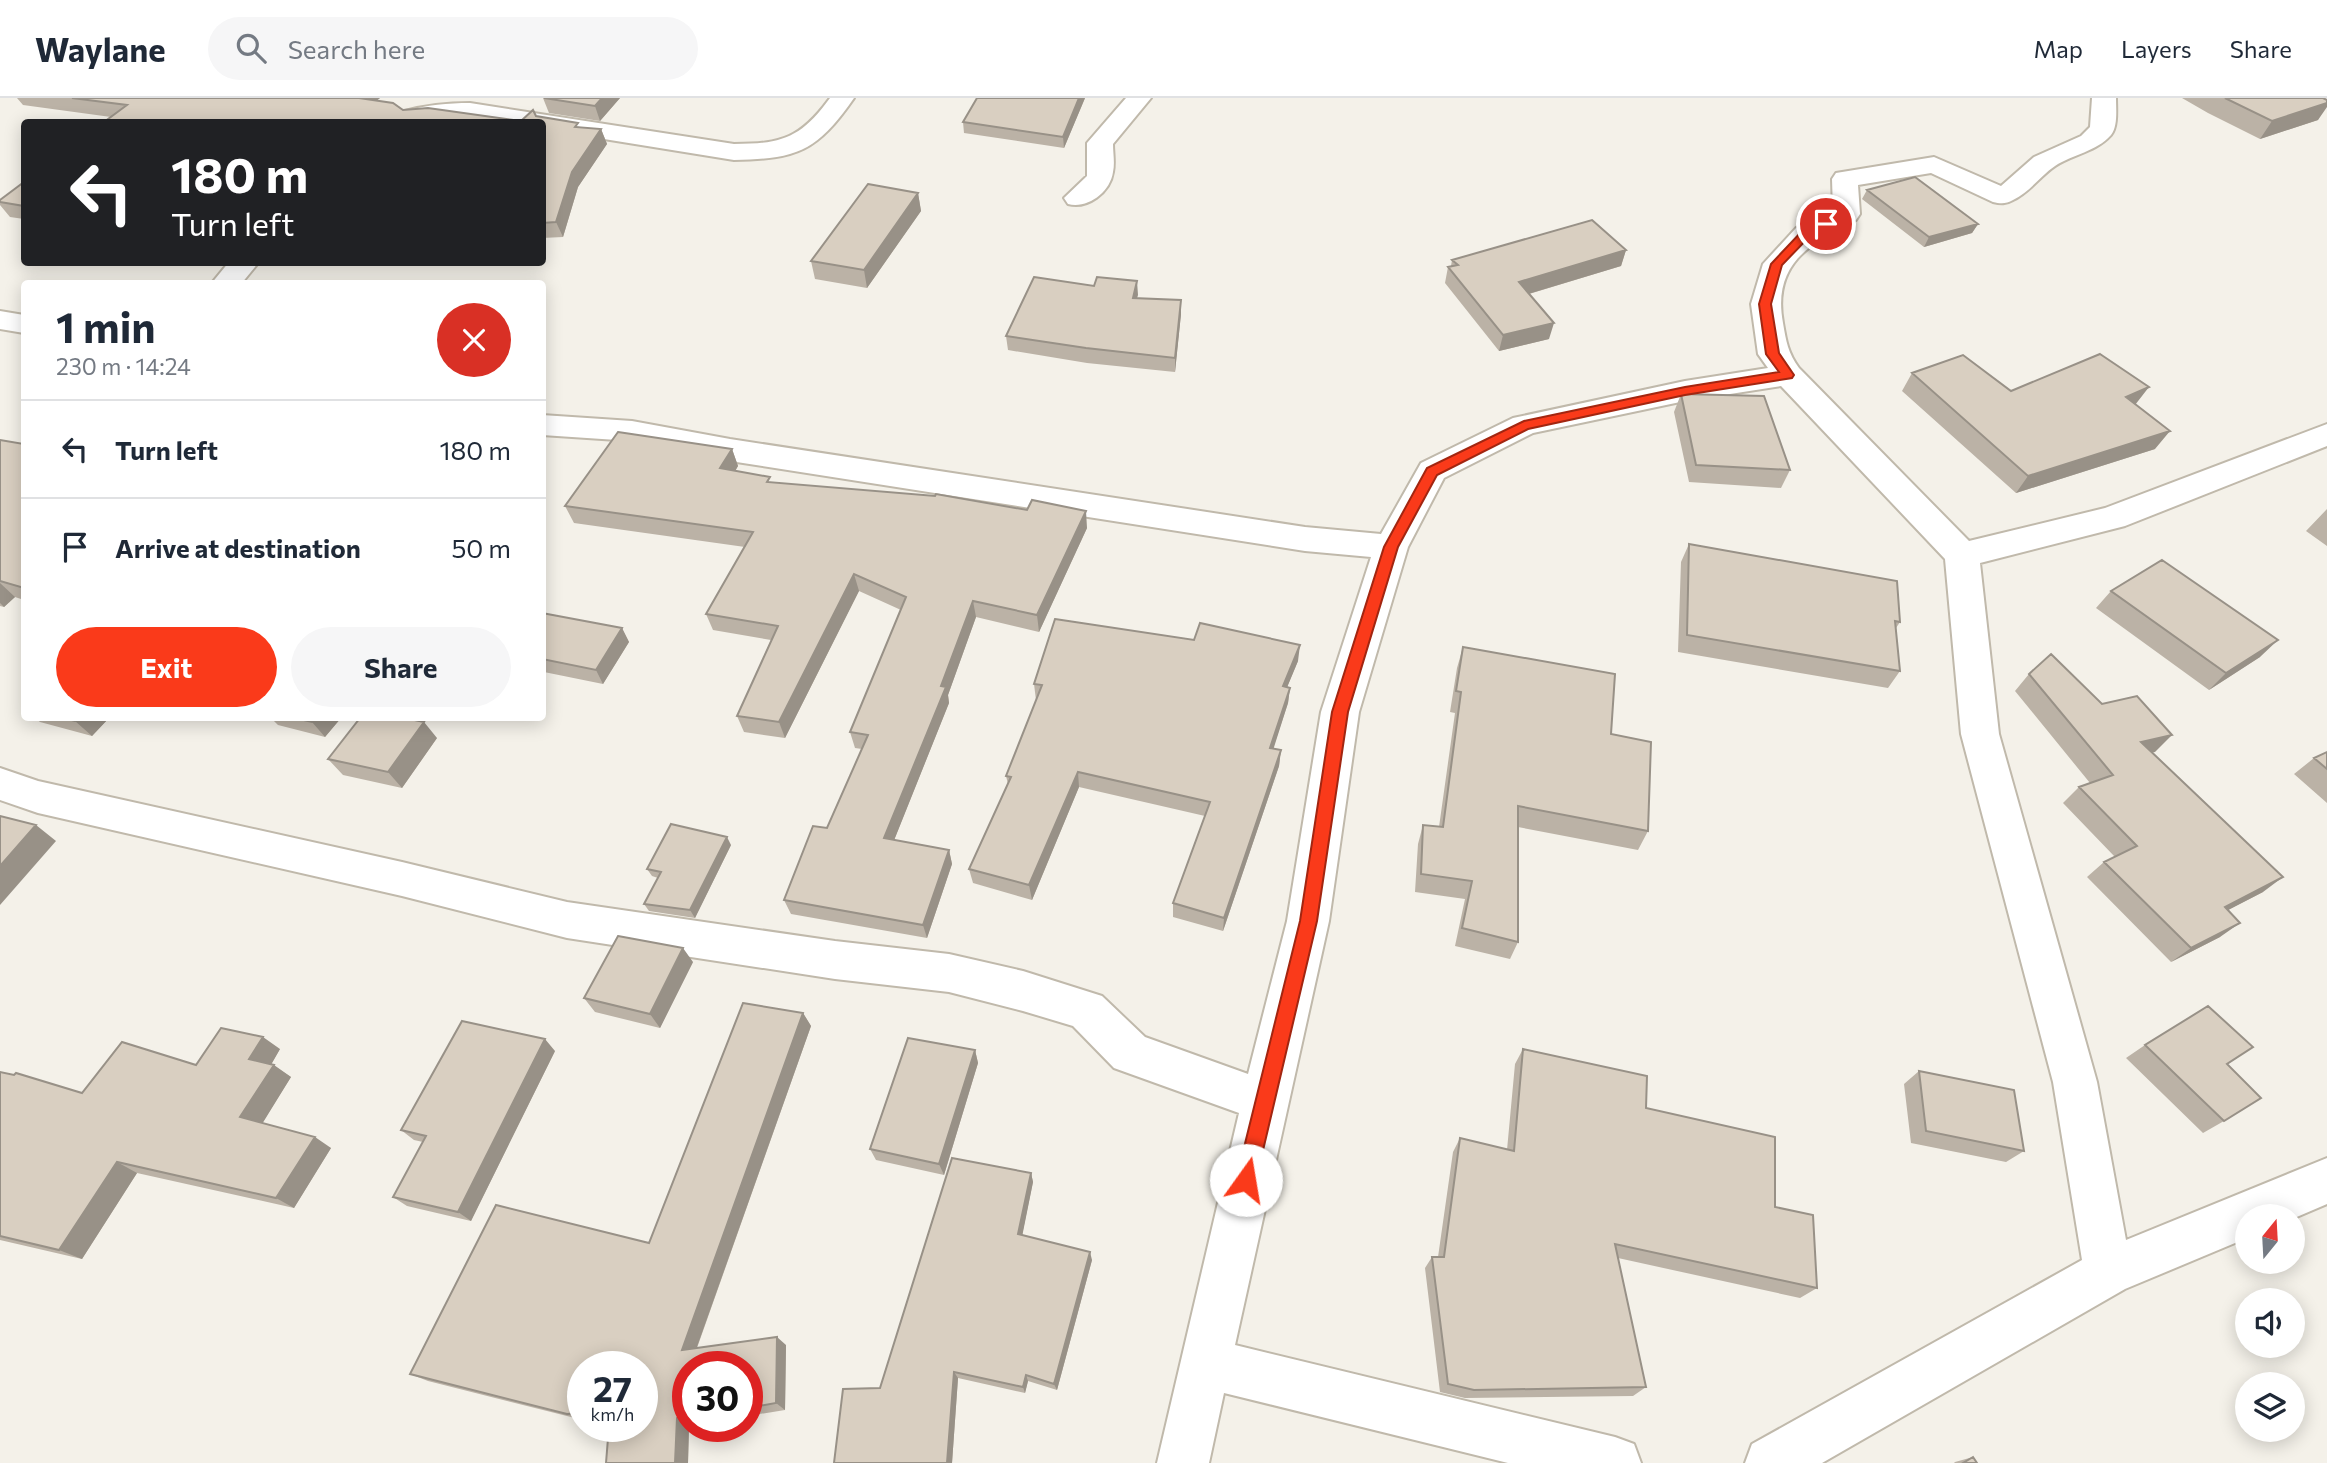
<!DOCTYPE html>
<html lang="en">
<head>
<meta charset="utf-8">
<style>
	:root { --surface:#fff; --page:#f6f6f7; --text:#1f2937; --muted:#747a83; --line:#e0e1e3; --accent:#fa3a1a }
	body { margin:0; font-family:Commissioner,sans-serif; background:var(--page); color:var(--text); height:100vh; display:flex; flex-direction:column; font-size:26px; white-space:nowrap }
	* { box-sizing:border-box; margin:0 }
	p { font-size:23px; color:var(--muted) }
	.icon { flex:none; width:38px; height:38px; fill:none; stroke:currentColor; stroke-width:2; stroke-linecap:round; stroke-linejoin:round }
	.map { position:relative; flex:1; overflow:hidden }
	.side { position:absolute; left:21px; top:182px; width:525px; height:441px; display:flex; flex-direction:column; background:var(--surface); border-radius:7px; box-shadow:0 4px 18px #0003 }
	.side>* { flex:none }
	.banner { position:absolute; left:21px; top:21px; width:525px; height:147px; border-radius:7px; box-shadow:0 4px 18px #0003; background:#202124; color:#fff; overflow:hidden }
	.needle { width:46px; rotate:18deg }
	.tools { position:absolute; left:2235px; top:1106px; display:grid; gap:14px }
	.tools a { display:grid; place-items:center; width:70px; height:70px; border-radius:50%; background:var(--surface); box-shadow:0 4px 18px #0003; font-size:35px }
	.speed { position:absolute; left:567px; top:1253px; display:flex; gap:14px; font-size:35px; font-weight:700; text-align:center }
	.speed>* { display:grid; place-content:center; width:91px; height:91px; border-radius:50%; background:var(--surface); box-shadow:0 4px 18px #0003; line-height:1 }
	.speed small { font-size:18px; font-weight:400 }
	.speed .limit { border:10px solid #d22; background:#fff; color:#111 }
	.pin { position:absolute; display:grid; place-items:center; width:60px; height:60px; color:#fff; margin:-30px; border:4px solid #fff; border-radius:50%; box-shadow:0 2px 7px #0007 }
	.me { position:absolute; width:77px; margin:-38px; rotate:13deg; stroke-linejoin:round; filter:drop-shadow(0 0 5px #0008) }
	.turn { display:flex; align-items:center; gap:24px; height:147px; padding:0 35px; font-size:32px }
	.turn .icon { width:91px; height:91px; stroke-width:2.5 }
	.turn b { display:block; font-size:49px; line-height:60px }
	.round { display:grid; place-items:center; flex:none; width:74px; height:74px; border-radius:37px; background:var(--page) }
	.headline { display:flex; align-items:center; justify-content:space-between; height:119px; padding:0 35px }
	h1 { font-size:42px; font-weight:700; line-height:52px }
	.cta { display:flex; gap:14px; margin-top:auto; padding:14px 35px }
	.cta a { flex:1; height:80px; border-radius:42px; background:var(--accent); color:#fff; font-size:28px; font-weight:700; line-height:80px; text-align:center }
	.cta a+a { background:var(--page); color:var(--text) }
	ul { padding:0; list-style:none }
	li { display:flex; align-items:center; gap:21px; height:98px; padding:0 35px; border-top:2px solid var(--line) }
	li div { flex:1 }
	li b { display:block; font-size:26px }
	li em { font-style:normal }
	header { display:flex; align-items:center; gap:42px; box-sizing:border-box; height:98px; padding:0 35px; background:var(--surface); border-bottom:2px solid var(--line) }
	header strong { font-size:33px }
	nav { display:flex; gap:38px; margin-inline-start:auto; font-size:24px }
	.search { width:490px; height:63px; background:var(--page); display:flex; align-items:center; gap:18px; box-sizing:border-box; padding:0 24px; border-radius:38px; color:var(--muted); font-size:26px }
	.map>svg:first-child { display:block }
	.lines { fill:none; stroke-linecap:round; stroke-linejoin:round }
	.minor-casing { stroke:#c0b9ab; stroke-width:4 }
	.minor { fill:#fff; fill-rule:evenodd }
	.wall { fill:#bbb2a6 }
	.shaded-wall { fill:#989187 }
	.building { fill:#d9cfc1; stroke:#989187; stroke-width:2 }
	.route { fill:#fa3a1a; stroke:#a22611; stroke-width:2 }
</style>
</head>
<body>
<header>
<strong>Waylane</strong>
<div class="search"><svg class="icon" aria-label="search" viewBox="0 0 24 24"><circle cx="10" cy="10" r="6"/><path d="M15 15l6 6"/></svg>Search here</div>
<nav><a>Map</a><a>Layers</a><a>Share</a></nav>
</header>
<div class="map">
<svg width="2327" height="1365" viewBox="0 0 2327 1365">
	<rect width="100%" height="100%" fill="#f4f1e9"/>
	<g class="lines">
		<defs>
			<path id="minor" d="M830,0H854C817,53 798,61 734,62L542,31V24H502L470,19L410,24L402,18L405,13C427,7 448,5 470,5L734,46C782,46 801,40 830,0Z
				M1126,0H1151L1113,46C1113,55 1115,65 1113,74C1110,95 1087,111 1068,106L1064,100L1087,78V45Z
				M2092,0H2116C2116,11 2118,28 2111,37C2096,54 2073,56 2055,68C2040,78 2030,94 2013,102C2006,106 2001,106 1993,104L1931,75L1858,87L1860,116L1856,122C1810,145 1772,166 1783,225C1786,243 1788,255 1799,270L1969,443L2105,410L2327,326V348L2125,428L1980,465L1999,636L2097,984L2126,1142L2327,1060V1106L2292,1121V1118H2247V1140L2125,1191L1822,1365H1745L1752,1346L2082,1162L2053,984L1961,636L1945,461L1781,288L1685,303L1533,335L1444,380L1408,449L1359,614L1329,823L1235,1247L1615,1339L1634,1346L1641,1365H1508L1224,1295L1209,1365H1157L1239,1015L1114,970L1073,928L1023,913L949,894L835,881L567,840L402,798L38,715L0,702V670L38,683L402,764L567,804L835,843L949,856L1023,873L1102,898L1145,939L1248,976L1287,823L1321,614L1371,459L1305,453L730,363L632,343L542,337V317L632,323L730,341L1305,429L1381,436L1421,365L1513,320L1685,283L1768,270L1758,256L1751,206L1763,166L1796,130L1833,112L1832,81L1836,75L1934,59L2001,88L2034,59L2081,38L2090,29Z
				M229,164H259L241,186H211Z
				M0,213L24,217V235L0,231Z"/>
		</defs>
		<use href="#minor" class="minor-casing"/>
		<use href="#minor" class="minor"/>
	</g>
	<path class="wall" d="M17,0H380L377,2L403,12L521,23L536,19L580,29L601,31L607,46L578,89L563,139L542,140V24L111,19L23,7Z
		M543,0H620L600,23L549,15Z
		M1085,0L1064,50L964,35L963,24Z
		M2182,0H2323L2318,22L2260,41L2208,15Z
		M24,84V121L10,119L0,107V102Z
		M1867,92L1978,126L1972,135L1924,149L1862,101Z
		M918,95L921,113L867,190L815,181L811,163Z
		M1626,152L1621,168L1529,196L1549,241L1499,253L1445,185L1448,169L1451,168L1452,162Z
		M1137,183V200L1181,216L1175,274L1087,265L1008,252L1006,238L1094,188Z
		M1912,275L2011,293L2136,306L2155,351L2016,395L1902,293Z
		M1681,296L1790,372L1781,390L1689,384L1674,314Z
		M0,342L24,346V502L15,499L4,509L0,508Z
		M732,351L738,368L735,373L772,385L1087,430L1039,534L976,519L948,597L949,605L894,742L949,752L952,766L927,840L791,816L784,802L827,730L862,651L855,650L850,634L901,512L859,493L785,640L744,634L737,618L771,542L713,532L706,516L745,449L574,425L565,408Z
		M2327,411V448L2306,433Z
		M1689,446L1900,524L1896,530L1900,573L1888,590L1678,554L1681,464Z
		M2111,493L2260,559L2209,592L2096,510Z
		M542,515L622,530L629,544L603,586L544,574L542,576Z
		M1463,549L1611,636L1648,733L1638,752L1518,729V844L1510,861L1455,848L1465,801L1415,794L1418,746L1423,727L1439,729L1455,615L1450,614L1457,570Z
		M1298,563L1287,589L1290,590L1288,605L1273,650L1281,652L1279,668L1223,833L1173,819V805L1205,718L1079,689L1032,802L973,785L969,771L1008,686L1006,678L1036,602L1034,586Z
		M2029,576L2102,606L2155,654H2152L2263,794L2228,812L2220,839L2171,864L2087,779L2104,764L2115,759L2063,705L2079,689L2090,685L2015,593Z
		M35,620H109L92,638L40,624Z
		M271,620H341L325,639L278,627Z
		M437,640L402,690L343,677L328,661Z
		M2327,654V705L2294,676L2314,660Z
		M731,747L695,820L649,813L644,806L658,780L652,778L647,771Z
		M693,864L660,930L595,914L584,900Z
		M803,915L811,928L697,1250L786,1247L785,1312L747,1318V1269H688V1328H689L688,1365H606L642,1328L583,1269V1322L428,1283L410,1276L649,1145Z
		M2145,947L2227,966L2224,1023L2203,1035L2126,960Z
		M280,951L271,966L291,979L262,1025L331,1050L294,1110L137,1075L82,1161L0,1142V974L82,995L196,967Z
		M1523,951L1646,1010L1775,1109L1817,1190L1800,1200L1618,1160L1646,1289L1633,1298L1465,1300L1440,1294L1425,1170L1432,1159H1438L1453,1054L1460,1040L1507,1052L1515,966Z
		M975,952L978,965L944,1077L876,1062L870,1051Z
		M555,953L471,1123L407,1108L393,1099L423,1044L414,1042L401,1032Z
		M1919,973L2024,1053L2006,1064L1911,1045L1904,986Z
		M1031,1075L1033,1084L1022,1137L1092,1162L1057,1292L1028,1283L1025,1295L958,1280L952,1365L880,1290Z
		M1973,1359L1977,1365H1954L1955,1364Z"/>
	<path class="shaded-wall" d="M355,0H380L362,14Z
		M602,0H620L600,23L595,8Z
		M1079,0H1085L1064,50L1063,39Z
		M2327,5V9L2318,22L2260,41L2272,23Z
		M601,31L607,46L578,89L563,139L556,124L572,74Z
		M918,95L921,113L867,190L864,172Z
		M1978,126L1972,135L1924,149L1929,139Z
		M1626,152L1621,168L1515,200L1519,184Z
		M1137,183L1138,197L1133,214V200Z
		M1181,202V216L1175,274V260Z
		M1554,225L1549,241L1499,253L1503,237Z
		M2149,289L2135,307L2126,299Z
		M2170,333L2155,351L2016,395L2028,378Z
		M732,351L738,368L727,387L720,370Z
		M1086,413L1087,430L1039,534L1037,517Z
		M854,476L859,493L785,640L779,624Z
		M0,485L15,499L4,509L0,505Z
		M973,503L976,519L948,597L949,605L889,755L884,740Z
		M622,530L629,544L603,586L596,572Z
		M2278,542L2260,559L2209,592L2226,575Z
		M1300,547L1298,563L1281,604L1283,588Z
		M1290,590L1288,605L1269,665L1270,650Z
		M78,620H109L92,638L75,623Z
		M315,620H341L325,639L312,624Z
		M424,624L437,640L402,690L388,674Z
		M2172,637L2155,654L2124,661L2141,644Z
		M1281,652L1279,668L1223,833L1224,820Z
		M1078,674L1079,689L1032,802L1029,787Z
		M36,727L56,743L0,807V768Z
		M727,739L731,747L695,820L690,812Z
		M949,752L952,766L927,840L923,827Z
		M2283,779L2263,794L2205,824L2225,809Z
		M2240,825L2220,839L2171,864L2191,850Z
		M683,850L693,864L660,930L650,916Z
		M803,915L811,928L693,1260L682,1252Z
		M263,939L280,951L267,974L249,961Z
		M545,941L555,953L471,1123L458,1114Z
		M975,952L978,965L944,1077L939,1066Z
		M274,967L291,979L259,1031L240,1019Z
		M315,1039L331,1050L294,1110L276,1100Z
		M117,1064L137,1075L82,1161L59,1152Z
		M1031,1075L1033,1084L1021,1144L1018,1136Z
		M1090,1154L1092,1162L1057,1292L1054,1286Z
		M777,1239L786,1247L785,1312L776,1305Z
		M954,1274L958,1280L952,1365H947Z
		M1026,1277L1028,1283L1025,1295L1023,1289Z
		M677,1320L688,1326V1328H689L688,1365H675Z"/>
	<path class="building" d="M72,0H359L393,5L403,12L428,10L521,23L533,12L536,18L578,25L575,29L601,31L572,74L556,124L542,125V24H104L127,7Z
		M544,0H602L595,8Z
		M977,0H1079L1063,39L963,24Z
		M2225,0H2323L2327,2V5L2272,23Z
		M1915,79L1978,126L1929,139L1867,92Z
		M24,84V108L0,104V102Z
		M868,86L918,95L864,172L811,163Z
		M1592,122L1626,152L1519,184L1554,225L1503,237L1448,169L1458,167L1452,162Z
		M1034,179L1094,188L1097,179L1137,183L1133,200L1181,202L1175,260L1086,250L1006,238Z
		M2100,256L2149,289L2126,299L2170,333L2028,378L1912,275L1963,257L2011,293Z
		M1681,296L1764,298L1790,372L1696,367Z
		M618,334L732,351L720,370L770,379L767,384L935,398L936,396L1027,412L1032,402L1086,413L1037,517L973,503L941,588L946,589L884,740L949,752L923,827L784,802L813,728L827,730L868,637L850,634L906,499L854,476L779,624L737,618L778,528L706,516L753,434L565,408Z
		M0,342L24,346V490L0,483Z
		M1689,446L1897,483L1900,524L1895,523L1900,573L1687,537Z
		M2162,462L2278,542L2226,575L2111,493Z
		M542,515L622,530L596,572L542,561Z
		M1055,521L1194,542L1200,525L1300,547L1283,588L1290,590L1270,650L1281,652L1224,820L1173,805L1210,704L1078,674L1029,787L969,771L1011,679L1006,678L1042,587L1034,586Z
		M1463,549L1615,576L1611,636L1651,644L1648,733L1518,708V844L1462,830L1472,783L1421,776L1423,727L1443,729L1461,594L1456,593Z
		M2051,556L2102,606L2137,598L2172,637L2141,644L2283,779L2225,809L2240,825L2191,850L2104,764L2137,748L2079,689L2113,677L2029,576Z
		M64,620H78L75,623Z
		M295,620H315L312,624Z
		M360,620H405L424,624L388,674L328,661Z
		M2327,654V671L2314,660Z
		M0,718L36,727L0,768Z
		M671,726L727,739L690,812L644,806L661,774L647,771Z
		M618,838L683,850L650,916L584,900Z
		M743,905L803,915L682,1252L777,1239L776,1305L747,1310V1269H688V1318L677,1320L675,1365H606L609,1328H642V1269H583V1315L567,1316L410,1276L496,1107L649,1145Z
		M2208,908L2253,949L2227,966L2261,1000L2224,1023L2145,947Z
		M462,923L545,941L458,1114L393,1099L426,1038L401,1032Z
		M221,930L263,939L249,961L274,967L240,1019L315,1039L276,1100L117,1064L59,1152L0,1138V974L14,977L16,975L82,995L122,944L196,967Z
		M908,940L975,952L939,1066L870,1051Z
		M1523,951L1647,978L1646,1010L1775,1039V1109L1813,1117L1817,1190L1615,1146L1646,1289L1474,1292L1448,1286L1432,1159H1444L1460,1040L1514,1053Z
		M1919,973L2014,992L2024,1053L1926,1033Z
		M952,1060L1031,1075L1018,1136L1090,1154L1054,1286L1026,1277L1023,1289L954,1274L947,1365H834L843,1291L880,1290Z
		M1973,1359L1977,1365H1963Z"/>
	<path class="route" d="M1826,123L1832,126L1830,128L1810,138L1782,167L1771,206L1779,255L1794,277L1792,280L1685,297L1528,331L1437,377L1398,449L1348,614L1317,823L1256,1082L1253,1089L1246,1091L1239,1089L1236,1082L1300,823L1332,614L1384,449L1427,370L1524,323L1685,289L1779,274L1766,256L1759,206L1771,166L1802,133Z"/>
</svg>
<div class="tools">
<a><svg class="needle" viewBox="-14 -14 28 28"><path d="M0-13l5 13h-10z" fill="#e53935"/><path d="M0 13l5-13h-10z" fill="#747a83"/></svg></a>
<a><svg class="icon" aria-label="sound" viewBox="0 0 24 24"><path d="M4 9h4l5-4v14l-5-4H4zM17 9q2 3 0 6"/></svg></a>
<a><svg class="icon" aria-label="layers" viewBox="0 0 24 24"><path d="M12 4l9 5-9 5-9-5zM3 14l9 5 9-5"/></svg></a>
</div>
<div class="speed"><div>27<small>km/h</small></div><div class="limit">30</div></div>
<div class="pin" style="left:1826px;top:126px;background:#d93025"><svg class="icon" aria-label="arrive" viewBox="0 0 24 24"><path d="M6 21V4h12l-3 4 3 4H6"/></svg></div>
<svg class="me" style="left:1246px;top:1082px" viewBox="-20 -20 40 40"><circle r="19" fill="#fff"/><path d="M0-13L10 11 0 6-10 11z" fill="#fa3a1a"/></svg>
<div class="banner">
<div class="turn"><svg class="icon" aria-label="left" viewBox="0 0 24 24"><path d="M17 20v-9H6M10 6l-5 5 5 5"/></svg><div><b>180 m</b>Turn left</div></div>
</div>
<section class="side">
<div class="headline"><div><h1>1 min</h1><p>230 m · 14:24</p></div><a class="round" style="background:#d93025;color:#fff"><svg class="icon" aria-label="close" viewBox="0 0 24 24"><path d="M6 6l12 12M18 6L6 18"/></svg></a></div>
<ul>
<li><svg class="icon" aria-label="left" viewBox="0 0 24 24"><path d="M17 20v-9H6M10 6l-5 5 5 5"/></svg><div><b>Turn left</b></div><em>180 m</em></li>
<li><svg class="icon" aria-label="arrive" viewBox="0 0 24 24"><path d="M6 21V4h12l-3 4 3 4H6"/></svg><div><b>Arrive at destination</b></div><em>50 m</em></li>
</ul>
<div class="cta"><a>Exit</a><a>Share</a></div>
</section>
</div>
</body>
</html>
